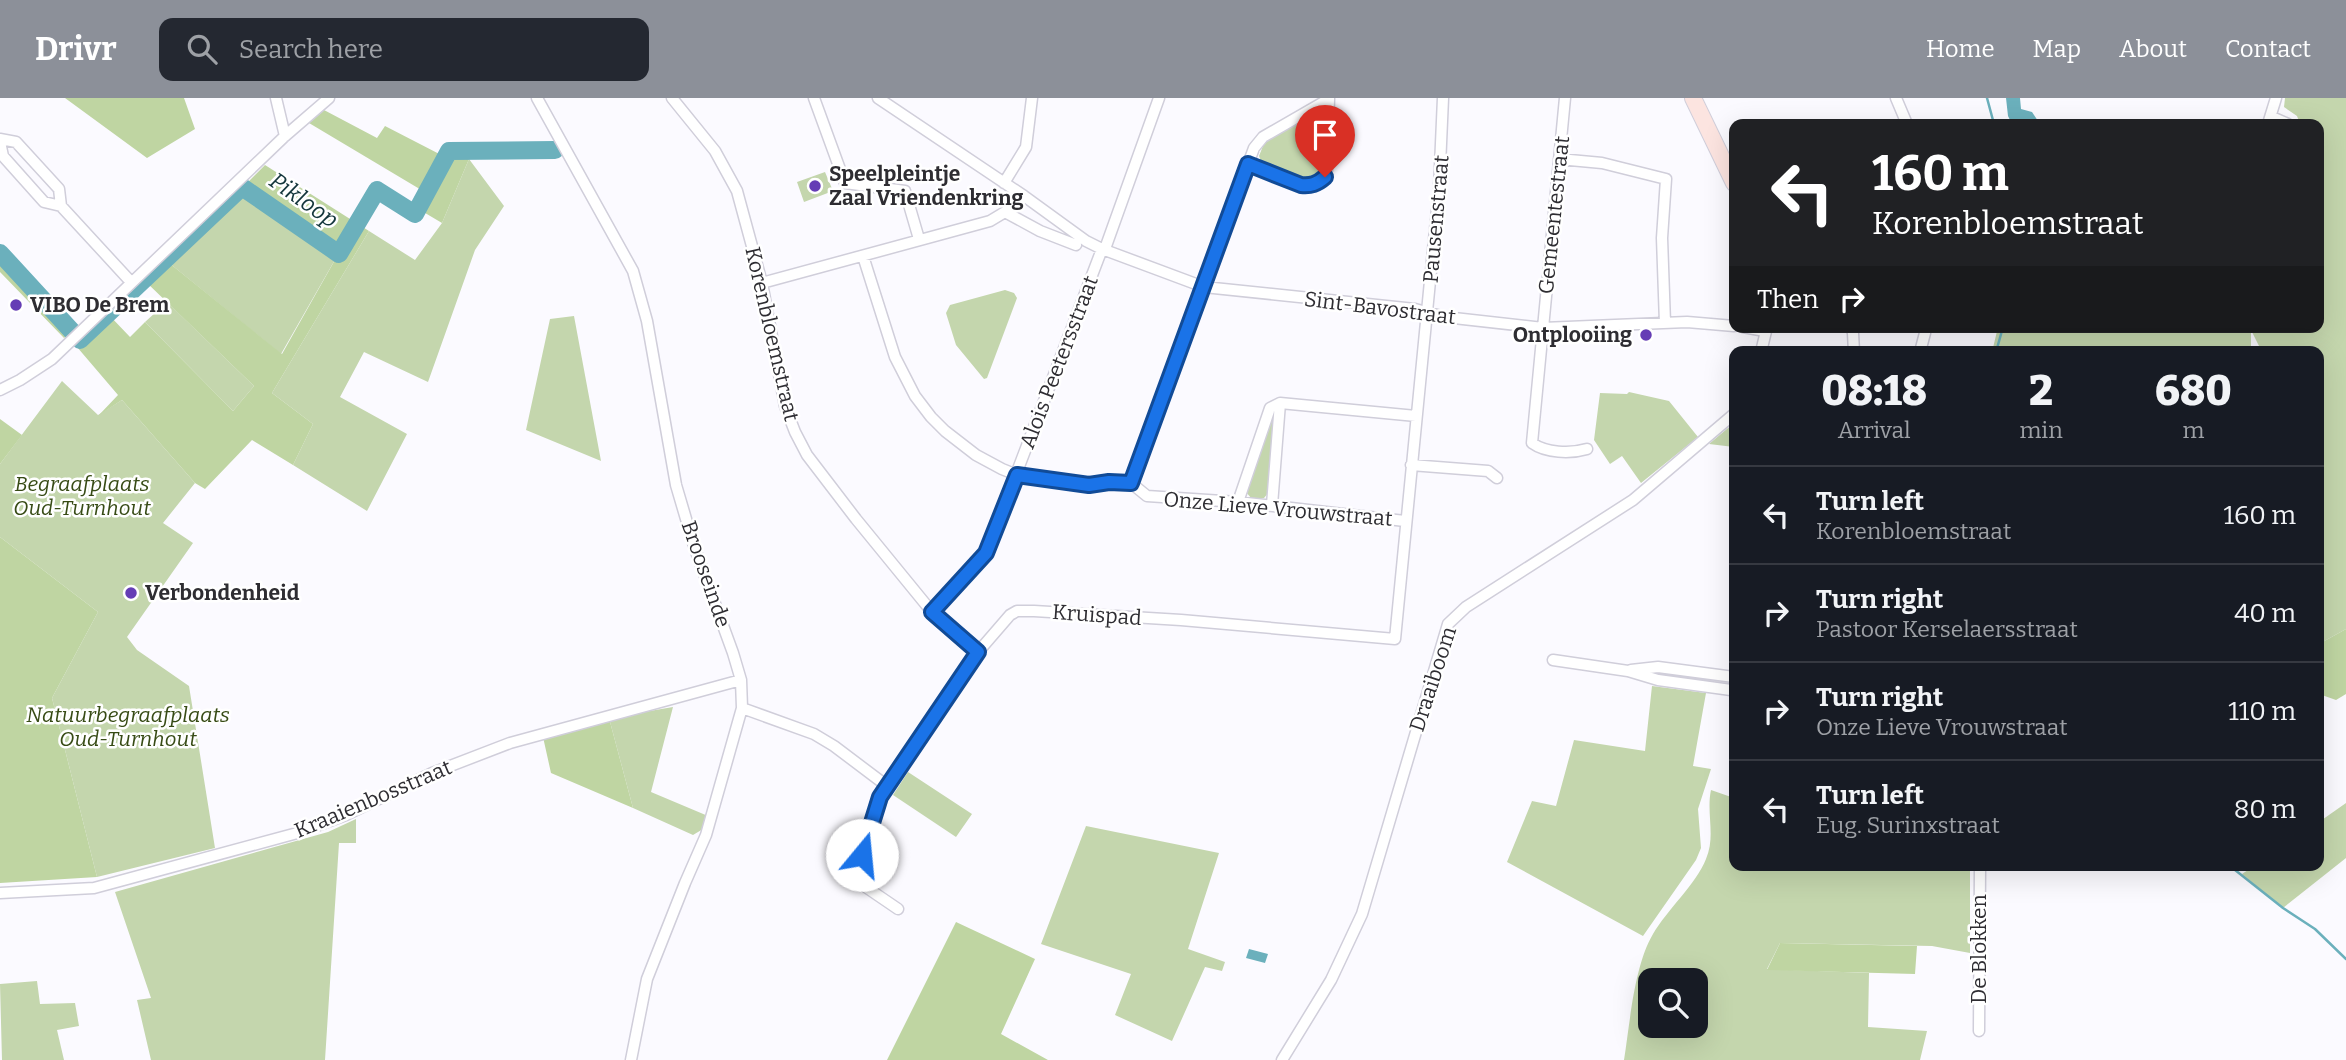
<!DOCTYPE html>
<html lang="en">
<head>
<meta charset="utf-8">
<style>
	:root { --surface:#171b24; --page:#242831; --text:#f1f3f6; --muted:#9ea1a6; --line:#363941; --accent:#8c9099 }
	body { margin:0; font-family:Bitter,serif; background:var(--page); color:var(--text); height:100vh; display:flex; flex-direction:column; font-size:26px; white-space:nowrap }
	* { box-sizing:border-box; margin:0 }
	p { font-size:23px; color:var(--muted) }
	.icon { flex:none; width:38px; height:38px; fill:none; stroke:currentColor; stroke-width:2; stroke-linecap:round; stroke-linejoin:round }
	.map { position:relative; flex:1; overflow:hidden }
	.sheet { position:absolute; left:1729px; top:248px; width:595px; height:525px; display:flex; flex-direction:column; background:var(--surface); border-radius:14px; box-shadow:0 7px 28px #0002 }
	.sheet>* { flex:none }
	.top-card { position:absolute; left:1729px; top:21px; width:595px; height:214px; border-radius:14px; box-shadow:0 7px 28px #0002; background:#202124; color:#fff; overflow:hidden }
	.controls { position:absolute; left:1638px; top:870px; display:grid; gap:14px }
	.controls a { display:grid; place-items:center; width:70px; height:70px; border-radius:14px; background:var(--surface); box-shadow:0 7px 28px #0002; font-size:35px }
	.pin { position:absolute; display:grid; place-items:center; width:60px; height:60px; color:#fff; margin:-72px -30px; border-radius:50% 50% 50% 0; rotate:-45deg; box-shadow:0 0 7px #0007 }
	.pin .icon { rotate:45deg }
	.me { position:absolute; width:77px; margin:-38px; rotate:17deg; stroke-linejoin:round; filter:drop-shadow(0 0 5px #0008) }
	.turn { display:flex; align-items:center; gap:24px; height:147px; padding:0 28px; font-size:32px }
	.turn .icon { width:91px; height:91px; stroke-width:2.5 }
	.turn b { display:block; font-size:49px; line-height:60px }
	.then { display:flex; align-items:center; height:66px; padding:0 28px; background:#0003; gap:14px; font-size:26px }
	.eta { display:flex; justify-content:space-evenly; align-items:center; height:119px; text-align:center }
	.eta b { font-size:42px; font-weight:800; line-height:49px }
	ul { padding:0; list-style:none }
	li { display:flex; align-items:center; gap:21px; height:98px; padding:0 28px; border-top:2px solid var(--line) }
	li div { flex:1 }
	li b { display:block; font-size:26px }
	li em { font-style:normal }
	header { display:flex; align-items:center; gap:42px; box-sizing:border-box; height:98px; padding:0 35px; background:var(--accent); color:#fff }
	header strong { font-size:33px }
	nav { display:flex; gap:38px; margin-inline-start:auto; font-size:24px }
	.search { width:490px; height:63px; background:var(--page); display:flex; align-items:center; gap:18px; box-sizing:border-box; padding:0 24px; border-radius:14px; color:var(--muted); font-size:26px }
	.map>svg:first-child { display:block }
	.green { fill:#c4d6ad; fill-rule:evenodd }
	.forest { fill:#bfd5a2 }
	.water { fill:#6bb0bc }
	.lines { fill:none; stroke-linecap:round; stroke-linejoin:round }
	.stream { stroke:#6bb0bc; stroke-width:2.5 }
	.river { stroke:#6bb0bc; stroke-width:18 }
	.street-casing { stroke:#d0ceda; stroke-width:13 }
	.secondary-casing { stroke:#d0ceda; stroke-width:18 }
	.street { stroke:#fff; stroke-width:10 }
	.secondary { stroke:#fce4e0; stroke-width:16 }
	.route-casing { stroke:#114b97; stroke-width:18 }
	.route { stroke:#1a73e8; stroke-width:12 }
	.poi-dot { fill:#653db5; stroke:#fff; stroke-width:2.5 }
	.labels { text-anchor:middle; stroke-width:5; stroke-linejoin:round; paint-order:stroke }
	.poi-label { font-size:21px; font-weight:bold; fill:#2e2d32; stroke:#fff; text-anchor:start }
	.street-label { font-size:21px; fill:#2e2d32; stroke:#fff }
	.park-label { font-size:21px; font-style:italic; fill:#374b15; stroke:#fff }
	.water-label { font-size:23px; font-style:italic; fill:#14363c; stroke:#fff }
</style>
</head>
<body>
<header>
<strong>Drivr</strong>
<div class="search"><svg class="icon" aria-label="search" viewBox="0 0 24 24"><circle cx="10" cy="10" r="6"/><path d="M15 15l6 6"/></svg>Search here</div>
<nav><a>Home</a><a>Map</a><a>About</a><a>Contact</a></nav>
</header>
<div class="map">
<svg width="2346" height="962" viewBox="0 0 2346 962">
	<rect width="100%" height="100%" fill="#fbfaff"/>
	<path class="green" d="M2285,0H2346V531L2319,546V254H2262L2251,232V248H2118L2117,254H1992L1998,229H2319V26H2300L2297,18L2284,9Z
		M1307,19L1317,22L1323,29C1323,42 1325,57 1323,69C1317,96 1278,73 1263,68L1259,58L1265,43Z
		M469,61L504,108L475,152L428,284L364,254L340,299L407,336L367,413L293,367L313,326L272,295L369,133L415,162L442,125Z
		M825,74L833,93L804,104L797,84Z
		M240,97L336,160L281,256L168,164Z
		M1005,192L1014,195L1017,200L987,280L984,281L956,247L946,215L950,207Z
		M167,204L254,288L233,313L145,224Z
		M574,218L601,363L526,332L550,221Z
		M62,283L98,317L122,302L195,385L163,425L193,445L127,539L137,552L189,588L215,750L97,779L52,600L98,514L0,439V366Z
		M1629,294L1669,303L1698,339L1641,385L1622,358L1610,366L1594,342L1600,295L1627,296Z
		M1273,315H1275L1269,394L1264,400L1252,401L1245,393Z
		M1734,325V349L1709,346Z
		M1652,588L1706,595L1693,668L1711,671L1698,711L1701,750L1696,762L1643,838L1507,764L1532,703L1556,708L1574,642L1645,653Z
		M673,609L651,694L708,718L703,731L693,737L633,710L609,620Z
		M908,674L972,716L956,739L893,697Z
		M1711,692L1734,700V768H1970V855L1932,848L1780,845L1767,871L1869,875L1868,929L1927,933L1920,962H1624C1630,925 1634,868 1653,836C1667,812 1696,786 1706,761C1716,738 1706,715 1711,692ZM1650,882H1696V928H1650Z
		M2346,705V760L2283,810L2242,776L2254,768H2319V724Z
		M356,721V745H339L325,962H151L137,902L151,900L115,794L328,734Z
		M1086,728L1219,755L1188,851L1225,864L1222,873L1205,869L1172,943L1115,917L1131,876L1041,846Z
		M37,883L40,906L75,905L79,928L57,932L64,962H2L0,886Z"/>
	<path class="forest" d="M65,0H184L195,31L147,60Z
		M324,12L377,40L385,28L449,61L457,55L469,61L442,125L415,109L423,93L309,25Z
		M265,67L369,133L272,295L313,326L293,367L252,342L205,391L195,385L122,302L99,317L118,297L77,249L109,217L130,239L145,224L233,313L254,288L146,184L168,164L282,256L336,160L240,97L247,85Z
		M0,155L72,233L64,240L0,174Z
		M0,321L22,337L0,366Z
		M0,439L98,514L52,600L97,779L0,785Z
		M2346,531V596L2336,602L2319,596V546Z
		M609,620L633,710L551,675L543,639Z
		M956,824L1035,861L1001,936L1048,962H887Z
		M1780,845L1917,848L1915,876L1767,872Z"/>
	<path class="water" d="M2006,0H2020L2021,11L2032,14L2040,26H2012L2008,18Z
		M1249,851L1268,856L1265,865L1246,860Z"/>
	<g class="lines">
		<path class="stream" d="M1987,0L1994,26
			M1996,254L2003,229
			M2230,768L2283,810L2315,831L2346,861"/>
		<path class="river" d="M0,155L80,242L242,89L339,156L377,92L415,116L449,53L555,52"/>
		<defs>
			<path id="street" d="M276,0L285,38
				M537,0L633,173L647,223L676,387L694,448L733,555L741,582L742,610L706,737L685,785L647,881L631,962
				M672,0L715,53L737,93L762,185L785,308L795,334L807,357L856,421L932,514L978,554
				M814,0L845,85L905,93L919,141
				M878,0L1024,98L1086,143L1102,151L1204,189L1415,211L1445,219L1543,230L1687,224L1734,228
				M1565,0L1532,345C1546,355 1570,356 1587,351
				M1896,0L1907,26
				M2272,19L2288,26
				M2268,26L2276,0
				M0,41L16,44L59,91L61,108L131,184
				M0,44L3,58L44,104L61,108
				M1559,61L1602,65L1666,81L1662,140L1665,225
				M1248,66L1301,87C1314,89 1323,84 1327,72L1329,0
				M1004,85L1026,49L1032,0
				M1005,114L1040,133L1076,147
				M863,158L895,259L915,298L931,319L945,333L976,357L1002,371L1017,377L1089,388L1109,384L1131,385L1147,398L1238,404L1405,423
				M762,185L990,123L1005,114L1024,98
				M1743,229L1765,233
				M1851,229L1853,235L1854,254
				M1761,254L1767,229
				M1920,254L1925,235
				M0,292L20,282L52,261L285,38L329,0
				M1411,367L1488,373L1497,380
				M1131,385L1254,50L1263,39L1329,1
				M1238,404L1270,310L1280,305L1416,318
				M1272,407L1280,305
				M932,514L986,455L1102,151L1106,148L1159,0
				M1553,562L1628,573L1658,582L1731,592L1734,589
				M1631,572L1658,569L1734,579
				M742,610L814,636L834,648L887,688
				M0,795L94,790L301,734L346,717L432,675L510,645L741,582
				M898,811L854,781L880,699L978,554L1010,517L1017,513H1034L1181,522L1395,541L1439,91L1443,0
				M1979,933L1980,768
				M1282,962L1331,882L1362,816L1448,526L1466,509L1633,402L1734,316"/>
			<path id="secondary" d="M1693,0L1734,85"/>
		</defs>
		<use href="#street" class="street-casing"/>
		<use href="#secondary" class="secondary-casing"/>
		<use href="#street" class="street"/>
		<use href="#secondary" class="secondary"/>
	</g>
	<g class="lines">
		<defs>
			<path id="route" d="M862,757L880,699L978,554L932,514L986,455L1017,377L1089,387L1109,384L1131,385L1248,66L1301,87C1311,88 1317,86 1325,79"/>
		</defs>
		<use href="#route" class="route-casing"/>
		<use href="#route" class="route"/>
	</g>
	<g class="poi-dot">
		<circle cx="815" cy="88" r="7"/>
		<circle cx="16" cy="207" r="7"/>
		<circle cx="1646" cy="237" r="7"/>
		<circle cx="131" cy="495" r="7"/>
	</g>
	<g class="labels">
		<g class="poi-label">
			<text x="829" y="83">Speelpleintje<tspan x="829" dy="24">Zaal Vriendenkring</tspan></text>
			<text x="30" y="214">VIBO De Brem</text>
			<text x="1632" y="244" text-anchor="end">Ontplooiing</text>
			<text x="145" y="502">Verbondenheid</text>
		</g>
		<g class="street-label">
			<text transform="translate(1554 117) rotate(-84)" y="7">Gemeentestraat</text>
			<text transform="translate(1436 121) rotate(-85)" y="7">Pausenstraat</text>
			<text transform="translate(1380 210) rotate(7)" y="7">Sint-Bavostraat</text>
			<text transform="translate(772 236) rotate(77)" y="7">Korenbloemstraat</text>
			<text transform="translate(1059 264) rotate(-69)" y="7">Alois Peetersstraat</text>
			<text transform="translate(1278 411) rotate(5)" y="7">Onze Lieve Vrouwstraat</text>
			<text transform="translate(706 476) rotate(71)" y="7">Brooseinde</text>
			<text transform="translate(1097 517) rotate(4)" y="7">Kruispad</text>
			<text transform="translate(1433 581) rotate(-72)" y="7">Draaiboom</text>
			<text transform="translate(373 701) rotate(-23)" y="7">Kraaienbosstraat</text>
			<text transform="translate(1979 851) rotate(-90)" y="7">De Blokken</text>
		</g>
		<g class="park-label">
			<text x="82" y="393">Begraafplaats<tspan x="82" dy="24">Oud-Turnhout</tspan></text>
			<text x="128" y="624">Natuurbegraafplaats<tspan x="128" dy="24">Oud-Turnhout</tspan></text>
		</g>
		<g class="water-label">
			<text transform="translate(304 102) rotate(35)" y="8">Pikloop</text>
		</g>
	</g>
</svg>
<div class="controls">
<a><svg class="icon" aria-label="search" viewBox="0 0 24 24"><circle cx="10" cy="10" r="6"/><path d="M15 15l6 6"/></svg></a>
</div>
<div class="pin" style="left:1325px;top:79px;background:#d93025"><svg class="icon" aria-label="arrive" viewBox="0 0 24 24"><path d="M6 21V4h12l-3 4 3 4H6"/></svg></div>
<svg class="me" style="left:862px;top:757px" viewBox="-20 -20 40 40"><circle r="19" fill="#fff"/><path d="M0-13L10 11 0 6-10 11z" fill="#1a73e8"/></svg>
<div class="top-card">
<div class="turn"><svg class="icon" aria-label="left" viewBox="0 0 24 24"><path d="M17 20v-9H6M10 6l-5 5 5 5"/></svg><div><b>160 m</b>Korenbloemstraat</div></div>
<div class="then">Then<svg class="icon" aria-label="right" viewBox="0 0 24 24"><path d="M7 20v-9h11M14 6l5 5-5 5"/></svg></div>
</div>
<section class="sheet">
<div class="eta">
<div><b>08:18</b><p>Arrival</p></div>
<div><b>2</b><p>min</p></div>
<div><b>680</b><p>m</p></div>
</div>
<ul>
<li><svg class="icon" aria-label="left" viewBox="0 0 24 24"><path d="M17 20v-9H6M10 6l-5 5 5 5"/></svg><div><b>Turn left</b><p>Korenbloemstraat</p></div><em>160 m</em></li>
<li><svg class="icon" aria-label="right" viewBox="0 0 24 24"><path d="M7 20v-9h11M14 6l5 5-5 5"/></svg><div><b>Turn right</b><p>Pastoor Kerselaersstraat</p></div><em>40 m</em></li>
<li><svg class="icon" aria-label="right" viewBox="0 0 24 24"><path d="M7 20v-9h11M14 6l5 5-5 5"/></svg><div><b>Turn right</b><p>Onze Lieve Vrouwstraat</p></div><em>110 m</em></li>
<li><svg class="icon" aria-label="left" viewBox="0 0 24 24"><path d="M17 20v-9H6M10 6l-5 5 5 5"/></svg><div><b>Turn left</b><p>Eug. Surinxstraat</p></div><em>80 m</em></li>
</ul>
</section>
</div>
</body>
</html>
